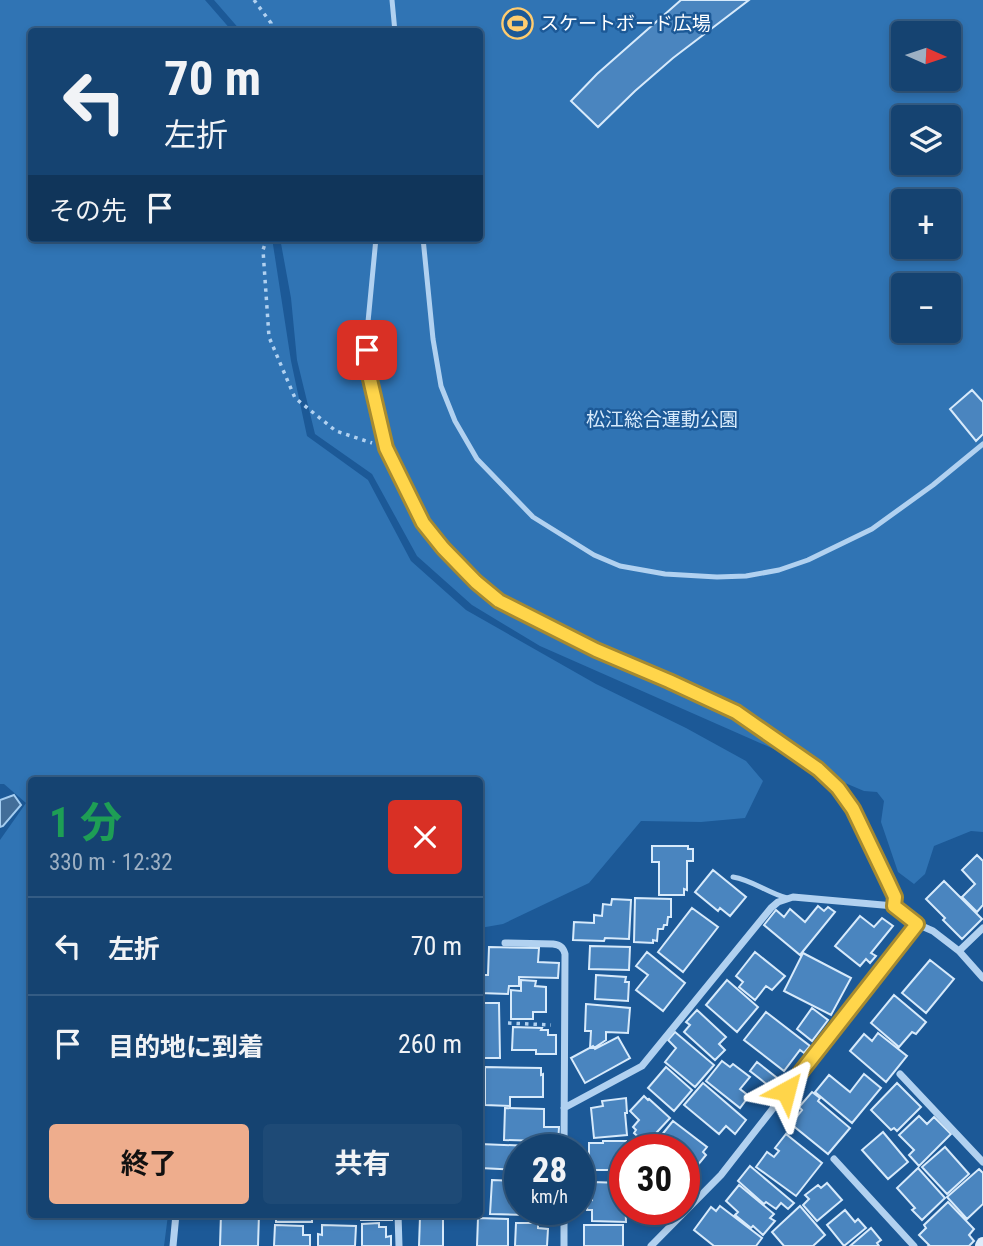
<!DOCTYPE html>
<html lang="ja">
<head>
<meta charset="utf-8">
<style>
	:root { --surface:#154371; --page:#1e4a76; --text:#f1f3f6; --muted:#9db0c3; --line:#345c84; --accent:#eead8d }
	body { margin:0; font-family:"Roboto Condensed","Noto Sans JP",sans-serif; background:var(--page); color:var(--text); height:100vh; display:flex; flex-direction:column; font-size:26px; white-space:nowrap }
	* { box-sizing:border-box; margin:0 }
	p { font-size:23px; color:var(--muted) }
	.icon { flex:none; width:38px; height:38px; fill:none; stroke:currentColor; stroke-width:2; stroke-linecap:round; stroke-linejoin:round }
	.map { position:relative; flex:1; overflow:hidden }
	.side { position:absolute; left:28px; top:777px; width:455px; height:441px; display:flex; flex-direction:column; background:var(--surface); border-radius:7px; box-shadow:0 4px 10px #0003,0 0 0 2px var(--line) }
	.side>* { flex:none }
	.top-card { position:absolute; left:28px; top:28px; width:455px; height:214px; border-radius:7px; box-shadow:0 4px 10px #0003,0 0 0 2px var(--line); background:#154371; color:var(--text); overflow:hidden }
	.needle { width:46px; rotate:93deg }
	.controls { position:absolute; left:891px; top:21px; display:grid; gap:14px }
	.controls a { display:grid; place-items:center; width:70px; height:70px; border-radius:7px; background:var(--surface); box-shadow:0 4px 10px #0003,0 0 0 2px var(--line); font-size:35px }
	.speed { position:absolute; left:504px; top:1134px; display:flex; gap:14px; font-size:35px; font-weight:700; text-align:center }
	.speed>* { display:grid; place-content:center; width:91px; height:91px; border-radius:50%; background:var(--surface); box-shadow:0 4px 10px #0003,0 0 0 2px var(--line); line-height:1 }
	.speed small { font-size:18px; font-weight:400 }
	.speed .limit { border:10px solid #d22; background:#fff; color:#111 }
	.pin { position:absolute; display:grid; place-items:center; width:60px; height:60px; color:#fff; margin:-30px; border-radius:14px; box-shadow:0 4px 10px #0006 }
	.me { position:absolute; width:77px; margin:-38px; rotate:38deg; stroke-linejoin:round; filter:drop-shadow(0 0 5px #0008) }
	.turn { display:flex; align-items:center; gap:24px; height:147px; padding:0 21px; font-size:32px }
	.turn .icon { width:91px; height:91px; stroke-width:2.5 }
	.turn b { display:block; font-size:49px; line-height:60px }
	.then { display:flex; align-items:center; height:66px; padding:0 21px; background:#0003; gap:14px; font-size:26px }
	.round { display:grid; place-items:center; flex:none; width:74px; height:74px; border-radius:7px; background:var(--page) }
	.summary { display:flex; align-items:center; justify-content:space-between; height:119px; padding:0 21px }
	h1 { font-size:42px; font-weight:700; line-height:52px; color:#1e9e55 }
	.action { display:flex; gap:14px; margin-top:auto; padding:14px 21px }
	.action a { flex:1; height:80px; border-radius:7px; background:var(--accent); color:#111; font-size:28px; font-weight:700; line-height:80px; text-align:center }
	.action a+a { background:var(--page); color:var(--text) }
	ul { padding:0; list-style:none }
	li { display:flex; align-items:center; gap:21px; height:98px; padding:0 21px; border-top:2px solid var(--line) }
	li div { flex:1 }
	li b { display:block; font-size:26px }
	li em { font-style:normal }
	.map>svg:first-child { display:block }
	.green { fill:#3074b4; fill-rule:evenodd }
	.water { fill:#436e99; stroke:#a4cdf1; stroke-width:2 }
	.building { fill:#4a85bf; stroke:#d7eafb; stroke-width:2 }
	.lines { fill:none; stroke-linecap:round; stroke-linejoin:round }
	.path { stroke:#b1d1f0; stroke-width:3.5; stroke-dasharray:3.5 5; stroke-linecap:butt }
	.lane { stroke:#b1d1f0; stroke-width:5 }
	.street { stroke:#b1d1f0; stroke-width:7 }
	.secondary { stroke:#deecfb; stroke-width:14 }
	.route-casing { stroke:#a68a30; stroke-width:18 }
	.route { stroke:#ffd54a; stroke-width:12 }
	.labels { text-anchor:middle; stroke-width:5; stroke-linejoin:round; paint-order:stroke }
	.poi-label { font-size:19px; fill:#fff; stroke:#1c5997; text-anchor:start }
	.park-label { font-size:19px; fill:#d7eafb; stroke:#1c5997 }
</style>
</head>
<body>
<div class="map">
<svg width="983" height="1246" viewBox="0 0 983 1246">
	<rect width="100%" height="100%" fill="#1c5997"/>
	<path class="green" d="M0,0H205L232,31L32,32V238H272L291,361L307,436L368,480L411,561L466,610L596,684L686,728L746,761L763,781L745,818L701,822L641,821L589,883L503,924L480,928V780H32V1214L168,1215L164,1246H0V840L26,803L4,784H0Z
		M214,0H983V832L971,831L934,846L925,874L914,884L898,872L881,822L884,801L877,792L864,791L845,783L840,778L818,775L785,754L540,646L472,605L417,556L372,474L315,434L297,360L291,298L280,238H480V32L241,31ZM903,33H948V79H903ZM903,117H948V163H903ZM903,201H948V247H903ZM903,285H948V331H903Z"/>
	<path class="water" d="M14,795L21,805L3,826L0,827V800Z"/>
	<path class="building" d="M681,0H749L673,58L635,91L598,127L571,101L597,74Z
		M972,390L983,402V434L976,441L950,409Z
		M652,846H688V849H693V861H687V890L684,889V895H659V862H652Z
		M977,855L983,861V905L977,912L962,897L975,884L962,870Z
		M713,870L746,897L730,916L720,908L718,911L695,892Z
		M944,881L982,919L962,939L943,920L945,918L926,899Z
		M635,898L671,899V917H668L667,925H664L663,929H658L657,941L653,940V943L634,942Z
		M612,899L631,900L629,939L605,938L604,941L573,940L574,922L594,923V915L602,916L603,904L611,905Z
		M818,906L824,911L828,907L835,912L800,955L764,925L776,910L784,917L790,909L805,922Z
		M692,908L718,927L683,972L658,952Z
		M860,916L874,927L882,918L893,926L871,953L876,956L870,963L866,959L860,966L835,946Z
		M590,946L630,947L629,970L589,969Z
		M489,947L539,948L538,962L559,963L558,978L519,977V986H509L508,994L480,993V975H488Z
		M647,952L685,983L663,1011L636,990L648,975L636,966Z
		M755,952L785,976L772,990L766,986L755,1000L739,987L743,982L736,976Z
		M803,953L851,978L831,1015L784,991Z
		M930,960L954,979L926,1013L902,993Z
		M596,975L626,977L625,982H629L628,1001L595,999Z
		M521,980L536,981L535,986L546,987V1012H533V1019H511V990L521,991Z
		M727,980L758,1007L737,1032L706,1005Z
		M894,995L926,1022L916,1034L912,1032L899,1047L871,1023Z
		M480,1003H499L500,1058H480Z
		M586,1004L630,1008L628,1033L606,1032V1040L594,1048H590L591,1031H585Z
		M812,1008L828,1020L812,1041L797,1029Z
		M697,1010L726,1037L719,1044L725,1050L715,1060L684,1032L690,1025L686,1022Z
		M766,1012L810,1046L804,1053L800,1050L784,1071L744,1040Z
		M513,1027L542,1028L541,1030H548V1035H556V1054H536V1050H512Z
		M675,1032L714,1065L695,1087L665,1062L676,1048L668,1040Z
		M878,1033L907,1056L886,1082L850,1051L864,1034L872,1041Z
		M618,1037L630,1058L585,1083L571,1058L593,1046L595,1049Z
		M722,1061L730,1067L733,1064L750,1077L740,1089L749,1096L740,1108L706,1081Z
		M757,1062L781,1081L774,1090L750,1071Z
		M485,1067L541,1068V1075L543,1074V1097H510V1106L485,1105Z
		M666,1067L692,1090L674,1111L648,1088Z
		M864,1074L881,1088L852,1123L815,1092L829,1075L850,1092Z
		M703,1083L746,1120L735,1134L726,1126L719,1134L684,1105Z
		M897,1083L921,1107L897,1131L894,1128L891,1130L871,1110Z
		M812,1092L820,1098L818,1101L850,1128L828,1154L791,1124L802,1110L799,1107Z
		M644,1096L648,1100L649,1099L670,1118L646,1144L634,1133L636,1130L633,1127L639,1120L630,1111Z
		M626,1098L627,1113H625L627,1135L594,1138L591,1108L603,1106L602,1101Z
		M505,1108L544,1109V1127H559L558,1144H540L541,1141L504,1140Z
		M919,1116L927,1124L934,1117L951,1134L919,1166L909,1155L914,1150L899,1135Z
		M673,1121L707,1147L703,1152L706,1155L693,1171L684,1165V1150H665L656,1142Z
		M883,1132L908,1162L888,1179L862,1150Z
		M786,1134L822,1163L796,1196L756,1167L767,1152L774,1157L779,1151L775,1148Z
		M634,1140L647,1150L627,1149Z
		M603,1141H626L625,1170H589V1143H603Z
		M480,1144L530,1146L529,1150H520V1170L480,1168Z
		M945,1147L969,1174L947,1194L922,1167Z
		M750,1166L794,1203L788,1209L781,1203L776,1209L766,1202L764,1204L738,1181Z
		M918,1168L945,1198L922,1220L912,1210L915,1208L897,1188Z
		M979,1169L983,1173V1204L967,1219L947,1197Z
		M492,1180L520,1181V1209H559V1216L490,1214Z
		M592,1182L622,1183V1192H625L626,1222L592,1221V1210H587L588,1199L592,1200Z
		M827,1183L842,1200L817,1221L803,1205L809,1199L805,1195L818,1185L821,1188Z
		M739,1185L774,1214L770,1218L775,1221L763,1235L753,1226L751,1228L735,1215L738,1212L726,1201Z
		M948,1202L974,1229L969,1235L974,1241L969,1246H928L929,1245L919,1235L926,1228L924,1225Z
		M720,1206L762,1238L756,1246H714L694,1230L711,1207L716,1211Z
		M800,1206L825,1235L813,1246H784L772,1232Z
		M639,1209H670L658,1224Z
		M845,1210L855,1222L858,1219L866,1228L844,1246L827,1225Z
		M221,1214H259L258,1246H220Z
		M276,1214H312V1222H276Z
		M361,1214H392V1220H361Z
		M420,1217H443V1246H419Z
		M478,1218L508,1219V1246H477Z
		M379,1223V1227H386V1237L391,1236V1246H362V1224Z
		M516,1223H538V1228L548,1229L547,1246H515Z
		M275,1225L303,1226V1235H310V1246H274Z
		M322,1225L356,1226L355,1246H318V1234L322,1235Z
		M584,1225H623V1246H584Z
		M871,1228L881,1240L877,1243L879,1246H850Z"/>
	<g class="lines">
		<path class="path" d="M254,0L271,23V32
			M267,238L263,250L269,337L295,398L336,431L372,443
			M508,1023L551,1025"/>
		<path class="lane" d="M392,0L395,32
			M376,238L368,322L367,350L369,375L386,448L423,523L443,548L476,582L499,601L596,650L669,681L736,712L818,769L838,788L853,809L889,882L895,897L894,906
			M423,238L433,339L441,386L455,421L477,459L533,517L594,555L620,566L665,574L717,577L746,576L779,570L808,560L872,529L933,485L983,444
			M733,877C752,880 768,893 787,898"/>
		<path class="street" d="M505,943L553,944C560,945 563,947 565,954L564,1150
			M959,951L983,928
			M900,1074L983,1162
			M564,1108L642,1066L771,908L778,902L793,897L894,906L917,924L933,931L959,951L983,978
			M834,1159L914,1246
			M564,1209V1246
			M398,1214L399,1246
			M173,1246L176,1214
			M651,1246L721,1175L917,924"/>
		<path class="secondary" d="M982,1246L983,1244"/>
	</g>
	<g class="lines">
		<defs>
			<path id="route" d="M367,350L369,375L386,448L423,523L443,548L476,582L499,601L596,650L669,681L736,712L818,769L838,788L853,809L888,882L895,897L894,906L917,924L786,1091"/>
		</defs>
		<use href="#route" class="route-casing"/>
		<use href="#route" class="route"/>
	</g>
	<defs>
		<symbol id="stadium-ring" viewBox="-11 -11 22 22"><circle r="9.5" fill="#1c5997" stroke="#ffcc6f" stroke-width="1.5"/><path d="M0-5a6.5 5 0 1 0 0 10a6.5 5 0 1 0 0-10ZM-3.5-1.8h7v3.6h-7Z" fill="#ffcc6f"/></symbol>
	</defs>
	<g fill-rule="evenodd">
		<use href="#stadium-ring" x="500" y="6" width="35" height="35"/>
	</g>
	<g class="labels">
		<g class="poi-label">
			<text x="540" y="30">スケートボード広場</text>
		</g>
		<g class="park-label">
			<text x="662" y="426">松江総合運動公園</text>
		</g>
	</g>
</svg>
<div class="controls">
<a><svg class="needle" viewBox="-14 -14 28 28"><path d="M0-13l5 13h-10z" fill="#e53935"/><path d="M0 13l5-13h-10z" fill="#9db0c3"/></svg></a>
<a><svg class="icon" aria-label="layers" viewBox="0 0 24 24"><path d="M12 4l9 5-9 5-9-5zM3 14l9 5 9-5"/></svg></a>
<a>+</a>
<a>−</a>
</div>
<div class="speed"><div>28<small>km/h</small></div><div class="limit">30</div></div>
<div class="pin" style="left:367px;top:350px;background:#d93025"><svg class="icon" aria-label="arrive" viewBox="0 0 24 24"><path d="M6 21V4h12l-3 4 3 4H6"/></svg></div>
<svg class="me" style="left:786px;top:1091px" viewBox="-20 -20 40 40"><path d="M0-17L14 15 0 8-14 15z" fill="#ffd54a" stroke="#fff" stroke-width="4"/></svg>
<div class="top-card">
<div class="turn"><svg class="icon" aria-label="left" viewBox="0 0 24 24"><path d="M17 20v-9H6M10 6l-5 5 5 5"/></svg><div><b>70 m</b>左折</div></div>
<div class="then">その先<svg class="icon" aria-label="arrive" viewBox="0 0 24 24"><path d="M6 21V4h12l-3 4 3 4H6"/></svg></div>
</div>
<section class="side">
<div class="summary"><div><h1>1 分</h1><p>330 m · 12:32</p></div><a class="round" style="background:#d93025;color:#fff"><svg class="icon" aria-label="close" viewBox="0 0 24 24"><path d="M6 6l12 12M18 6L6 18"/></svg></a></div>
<ul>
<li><svg class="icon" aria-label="left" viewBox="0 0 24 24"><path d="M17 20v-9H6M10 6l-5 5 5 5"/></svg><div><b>左折</b></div><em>70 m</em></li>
<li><svg class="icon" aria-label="arrive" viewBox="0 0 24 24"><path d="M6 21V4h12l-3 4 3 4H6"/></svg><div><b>目的地に到着</b></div><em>260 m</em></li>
</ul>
<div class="action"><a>終了</a><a>共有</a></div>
</section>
</div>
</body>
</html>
